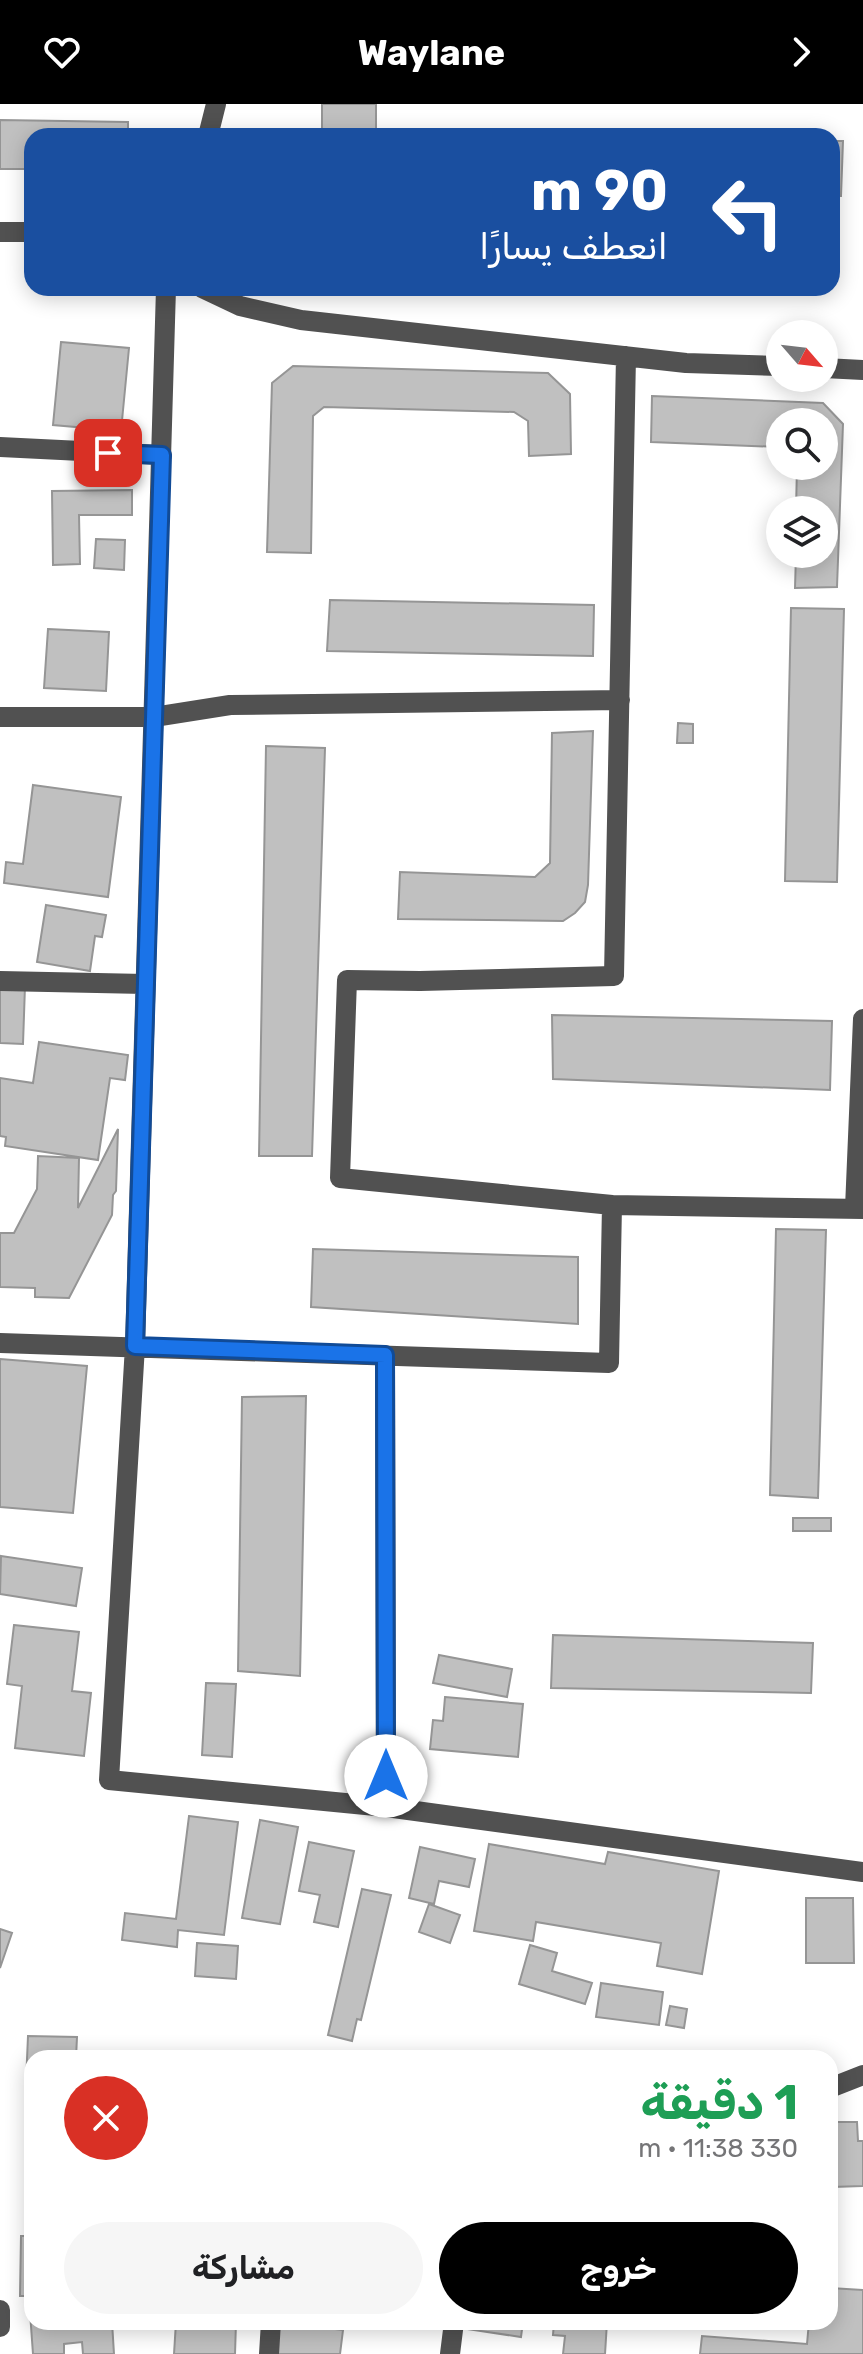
<!DOCTYPE html>
<html lang="ar">
<head>
<meta charset="utf-8">
<style>
	:root { --surface:#fff; --page:#f6f6f6; --text:#202124; --muted:#757577; --accent:#000 }
	body { margin:0; font-family:Rubik,"Noto Sans Arabic",sans-serif; background:var(--page); color:var(--text); direction:rtl; height:100vh; display:flex; flex-direction:column; font-size:30px; white-space:nowrap }
	* { box-sizing:border-box; margin:0 }
	p { font-size:26px; color:var(--muted) }
	.icon { flex:none; width:44px; height:44px; fill:none; stroke:currentColor; stroke-width:2; stroke-linecap:round; stroke-linejoin:round }
	.map { position:relative; flex:1; overflow:hidden; direction:ltr }
	.sheet { position:absolute; left:24px; top:1946px; width:814px; height:280px; display:flex; flex-direction:column; background:var(--surface); border-radius:24px; box-shadow:0 4px 20px #0003; direction:rtl }
	.sheet>* { flex:none }
	.banner { position:absolute; left:24px; top:24px; width:816px; height:168px; border-radius:24px; box-shadow:0 4px 20px #0003; direction:rtl; background:#1a4fa0; color:#fff; overflow:hidden }
	.needle { width:52px; rotate:118deg }
	.fabs { position:absolute; left:766px; top:216px; display:grid; gap:16px }
	.fabs a { display:grid; place-items:center; width:72px; height:72px; border-radius:50%; background:var(--surface); box-shadow:0 4px 20px #0003; font-size:40px }
	.pin { position:absolute; display:grid; place-items:center; width:68px; height:68px; color:#fff; margin:-34px; border-radius:16px; box-shadow:0 4px 12px #0006 }
	.me { position:absolute; width:88px; margin:-44px; rotate:0deg; stroke-linejoin:round; filter:drop-shadow(0 0 6px #0008) }
	.turn { display:flex; align-items:center; gap:28px; height:168px; padding:0 40px; font-size:36px }
	.turn .icon { width:104px; height:104px; stroke-width:2.5 }
	.turn b { display:block; font-size:56px; line-height:68px }
	.round { display:grid; place-items:center; flex:none; width:84px; height:84px; border-radius:42px; background:var(--page) }
	.summary { display:flex; align-items:center; justify-content:space-between; height:136px; padding:0 40px }
	h1 { font-size:48px; font-weight:700; line-height:60px; color:#1e9e55 }
	.primary-button { display:flex; gap:16px; margin-top:auto; padding:16px 40px }
	.primary-button a { flex:1; height:92px; border-radius:48px; background:var(--accent); color:#fff; font-size:32px; font-weight:700; line-height:92px; text-align:center }
	.primary-button a+a { background:var(--page); color:var(--text) }
	header { display:flex; justify-content:space-between; align-items:center; height:104px; padding:0 40px; background:var(--accent); color:#fff; font-size:36px; font-weight:700 }
	.map>svg:first-child { display:block }
	.building { fill:#c0c0c0; stroke:#959595; stroke-width:2 }
	.lines { fill:none; stroke-linecap:round; stroke-linejoin:round }
	.minor { stroke:#515151; stroke-width:20 }
	.route-casing { stroke:#114b97; stroke-width:20 }
	.route { stroke:#1a73e8; stroke-width:14 }
</style>
</head>
<body>
<header><svg class="icon" aria-label="forward" viewBox="0 0 24 24"><path d="M9 5l7 7-7 7"/></svg>Waylane<svg class="icon" aria-label="heart" viewBox="0 0 24 24"><path d="M12 20l-8-8c-3-5 5-10 8-4 3-6 11-1 8 4z"/></svg></header>
<div class="map">
<svg width="863" height="2250" viewBox="0 0 863 2250">
	<rect width="100%" height="100%" fill="#fff"/>
	<path class="building" d="M322,0H376V32H322Z
		M0,16L128,18V32H32V65H0Z
		M832,37H843L841,92H832Z
		M61,238L129,244L121,327L53,321Z
		M293,262L548,269L570,290L571,350L529,352L528,317L514,308L324,303L313,312L311,449L267,448L272,279Z
		M652,292L823,299L843,320L837,483L795,484L796,450H824V406H796L797,362H824V318H780V343L651,338Z
		M132,386V411H79L80,460L53,461L52,387Z
		M96,435L125,436L124,466L94,464Z
		M330,496L594,501L593,552L327,547Z
		M791,504L844,505L837,778L785,777Z
		M48,525L109,528L106,587L44,584Z
		M678,619L693,620V639H677Z
		M593,627L588,781L585,798L575,809L563,817L398,815L400,768L535,773L550,759L552,629Z
		M266,642L325,644L312,1052H259Z
		M33,681L121,693L108,793L4,779L6,758L23,760Z
		M46,801L106,811L102,833L95,832L90,867L37,858Z
		M0,881L25,882L23,940L0,939Z
		M552,911L832,917L830,986L553,975Z
		M39,938L128,951L125,976L110,974L98,1056L5,1042L6,1033L0,1032V974L33,979Z
		M118,1025L116,1087L113,1091L112,1111L69,1194L35,1193V1184L0,1183V1129H14L37,1085L38,1052L79,1054L78,1104Z
		M776,1125L826,1126L818,1394L770,1391Z
		M313,1145L578,1153V1220L311,1203Z
		M0,1255L87,1262L73,1409L0,1403Z
		M306,1292L300,1572L238,1567L242,1293Z
		M793,1414H831V1427H793Z
		M1,1452L82,1464L76,1502L0,1490Z
		M14,1521L79,1528L72,1587L91,1589L84,1652L15,1644L22,1582L7,1580Z
		M553,1531L813,1539L811,1589L551,1584Z
		M439,1551L512,1565L507,1593L433,1579Z
		M206,1579L236,1580L232,1653L202,1651Z
		M445,1593L523,1600L518,1653L430,1645L433,1616L443,1617Z
		M189,1712L238,1718L224,1831L178,1826L177,1843L122,1836L125,1809L176,1815Z
		M260,1716L298,1723L280,1820L242,1814Z
		M309,1738L354,1747L338,1823L314,1818L320,1791L299,1787Z
		M489,1740L605,1760L608,1748L719,1767L702,1870L657,1862L661,1839L536,1818L533,1837L474,1827Z
		M420,1743L475,1755L469,1783L439,1777L434,1800L409,1794Z
		M362,1785L391,1791L361,1916L357,1915L352,1937L328,1931Z
		M806,1794H853L854,1859H806Z
		M429,1800L460,1811L450,1839L419,1828Z
		M0,1825L12,1829L0,1864Z
		M197,1839L238,1842L236,1875L195,1872Z
		M530,1841L557,1849L552,1867L592,1879L585,1900L519,1880Z
		M601,1879L663,1888L659,1921L596,1913Z
		M670,1902L687,1905L684,1924L666,1921Z
		M28,1932L77,1933L76,1954H32V1979H26Z
		M830,2018H857L858,2037H863V2082L832,2083V2094H830Z
		M21,2132H32V2192H20Z
		M830,2184L863,2186V2250H700L702,2232L807,2240L809,2218H830Z
		M30,2208H32V2218H112L114,2250H83L82,2238L64,2240V2250H33Z
		M176,2218H236L235,2250H174Z
		M279,2218L343,2226L340,2250H274Z
		M460,2218H523L521,2233L460,2224Z
		M554,2218H607L605,2250H563L565,2232L553,2231Z
		M718,2218H754L753,2224Z"/>
	<g class="lines">
		<path class="minor" d="M208,32L216,0
			M0,128H32
			M166,184L135,1242L109,1676L386,1703L863,1768
			M202,184L240,202L301,216L686,259L780,262
			M824,264L863,266
			M0,343L162,351
			M0,613H154L230,601L620,596
			M0,877L145,880
			M612,1101L340,1074L347,876L420,877L614,872L626,252
			M855,1104L863,915
			M0,1239L609,1259L612,1101L863,1105
			M385,1251L386,1703
			M830,1984L863,1971
			M0,2206V2223
			M269,2250L271,2218
			M450,2250L454,2218"/>
	</g>
	<g class="lines">
		<defs>
			<path id="route" d="M108,349L162,351L135,1242L385,1251L386,1672"/>
		</defs>
		<use href="#route" class="route-casing"/>
		<use href="#route" class="route"/>
	</g>
</svg>
<div class="fabs">
<a><svg class="needle" viewBox="-14 -14 28 28"><path d="M0-13l5 13h-10z" fill="#e53935"/><path d="M0 13l5-13h-10z" fill="#757577"/></svg></a>
<a><svg class="icon" aria-label="search" viewBox="0 0 24 24"><circle cx="10" cy="10" r="6"/><path d="M15 15l6 6"/></svg></a>
<a><svg class="icon" aria-label="layers" viewBox="0 0 24 24"><path d="M12 4l9 5-9 5-9-5zM3 14l9 5 9-5"/></svg></a>
</div>
<div class="pin" style="left:108px;top:349px;background:#d93025"><svg class="icon" aria-label="arrive" viewBox="0 0 24 24"><path d="M6 21V4h12l-3 4 3 4H6"/></svg></div>
<svg class="me" style="left:386px;top:1672px" viewBox="-20 -20 40 40"><circle r="19" fill="#fff"/><path d="M0-13L10 11 0 6-10 11z" fill="#1a73e8"/></svg>
<div class="banner">
<div class="turn"><svg class="icon" aria-label="left" viewBox="0 0 24 24"><path d="M17 20v-9H6M10 6l-5 5 5 5"/></svg><div><b>90 m</b>انعطف يسارًا</div></div>
</div>
<section class="sheet">
<div class="summary"><div><h1>1 دقيقة</h1><p>330 m · 11:38</p></div><a class="round" style="background:#d93025;color:#fff"><svg class="icon" aria-label="close" viewBox="0 0 24 24"><path d="M6 6l12 12M18 6L6 18"/></svg></a></div>
<div class="primary-button"><a>خروج</a><a>مشاركة</a></div>
</section>
</div>
</body>
</html>
